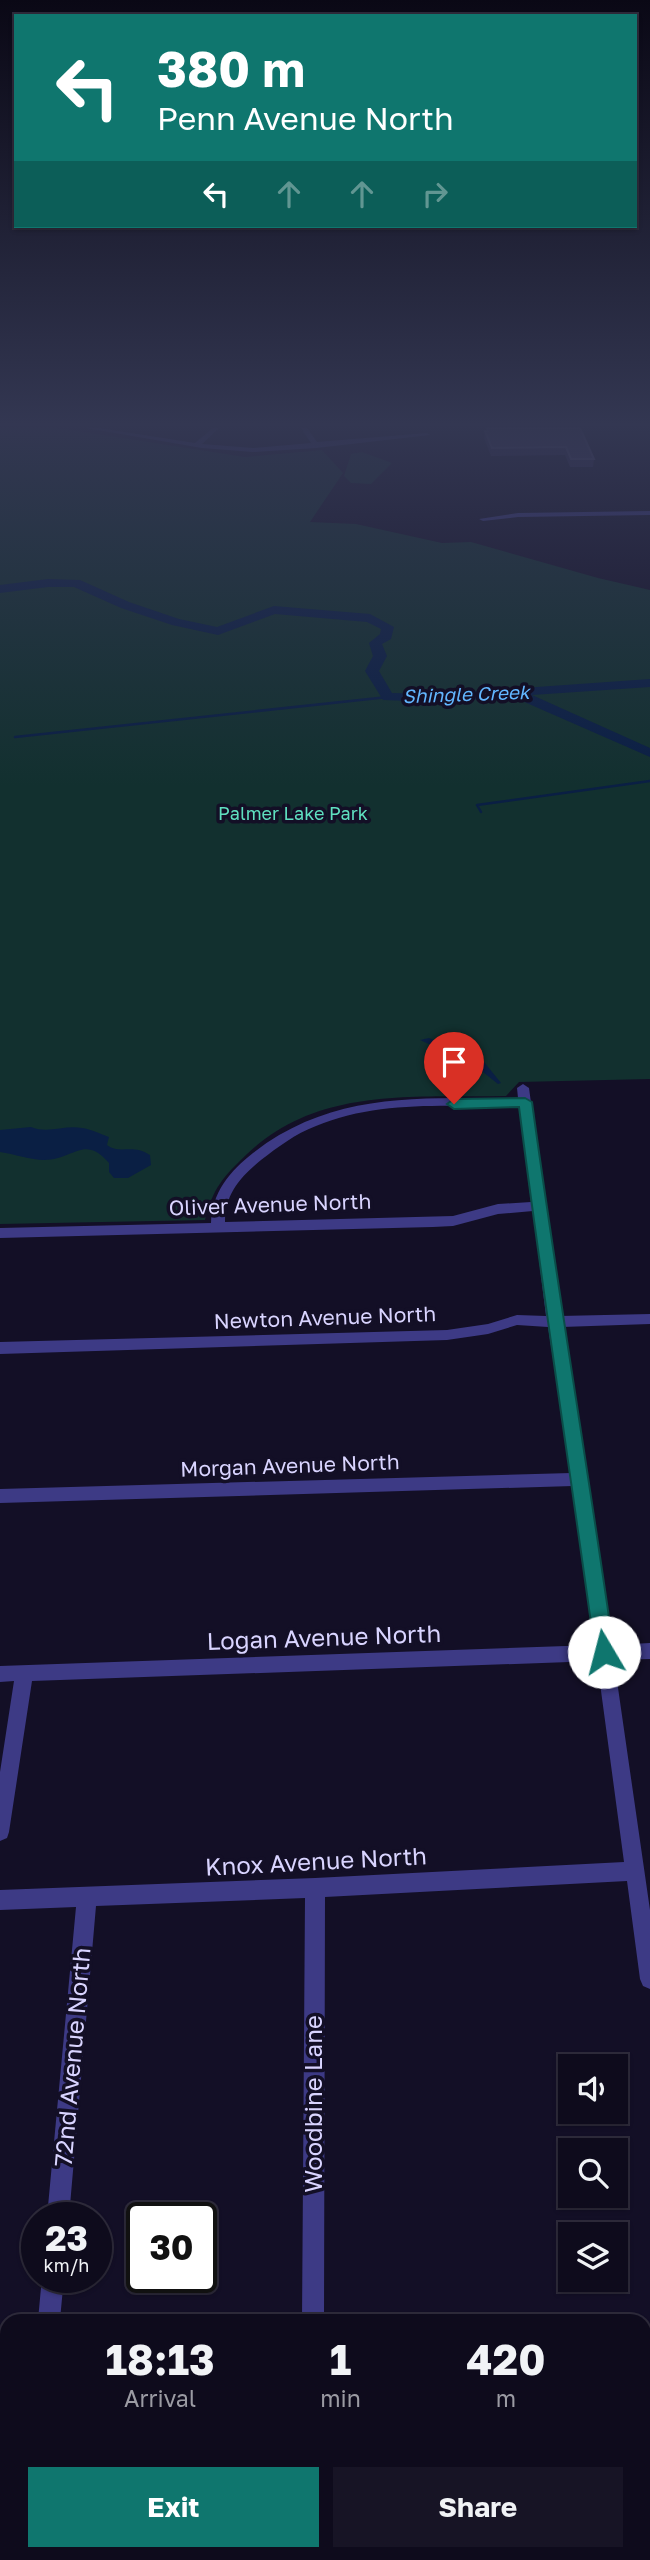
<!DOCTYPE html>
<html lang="en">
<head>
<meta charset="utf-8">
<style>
	:root { --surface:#0e0b1c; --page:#171425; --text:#f1f3f6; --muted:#9b9ba3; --line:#2e2b3b; --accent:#0f766e }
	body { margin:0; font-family:"Golos Text",sans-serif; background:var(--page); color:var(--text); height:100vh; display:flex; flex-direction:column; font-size:26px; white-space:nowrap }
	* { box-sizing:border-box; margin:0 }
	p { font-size:23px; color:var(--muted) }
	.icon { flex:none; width:38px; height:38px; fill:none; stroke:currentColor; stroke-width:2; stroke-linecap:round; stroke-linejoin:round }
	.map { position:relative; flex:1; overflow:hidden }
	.panel { position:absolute; left:0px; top:2314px; width:651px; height:247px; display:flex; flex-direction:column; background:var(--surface); border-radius:21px 21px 0 0; box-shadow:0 2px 5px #0004,0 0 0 2px var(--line) }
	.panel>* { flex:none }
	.guide { position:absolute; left:14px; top:14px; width:623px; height:214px; border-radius:0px; box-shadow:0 2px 5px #0004,0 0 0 2px var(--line); background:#0f766e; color:#fff; overflow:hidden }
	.controls { position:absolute; left:558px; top:2054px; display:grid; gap:14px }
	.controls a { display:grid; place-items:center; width:70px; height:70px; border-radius:0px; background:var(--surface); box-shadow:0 2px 5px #0004,0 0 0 2px var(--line); font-size:35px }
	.speed { position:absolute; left:21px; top:2202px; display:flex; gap:14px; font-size:35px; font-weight:700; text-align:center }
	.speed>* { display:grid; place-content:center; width:91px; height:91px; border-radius:50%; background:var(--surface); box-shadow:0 2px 5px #0004,0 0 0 2px var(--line); line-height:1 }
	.speed small { font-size:18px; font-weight:400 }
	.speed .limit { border:4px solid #111; border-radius:10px; background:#fff; color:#111 }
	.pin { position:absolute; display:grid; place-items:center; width:60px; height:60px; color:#fff; margin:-72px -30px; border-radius:50% 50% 50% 0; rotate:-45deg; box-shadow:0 0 7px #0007 }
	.pin .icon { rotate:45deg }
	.me { position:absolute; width:77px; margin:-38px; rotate:352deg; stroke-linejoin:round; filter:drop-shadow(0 0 5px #0008) }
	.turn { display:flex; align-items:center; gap:24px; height:147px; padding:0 28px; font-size:32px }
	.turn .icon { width:91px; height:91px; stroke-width:2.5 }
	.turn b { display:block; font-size:49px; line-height:60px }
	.lanes { display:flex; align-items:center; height:66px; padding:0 28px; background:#0003; justify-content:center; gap:35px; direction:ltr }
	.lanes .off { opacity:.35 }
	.eta { display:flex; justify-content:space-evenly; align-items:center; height:119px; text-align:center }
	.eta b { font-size:42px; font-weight:700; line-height:49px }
	.cta { display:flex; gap:14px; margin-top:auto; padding:14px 28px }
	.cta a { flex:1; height:80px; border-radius:0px; background:var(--accent); color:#fff; font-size:28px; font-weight:700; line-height:80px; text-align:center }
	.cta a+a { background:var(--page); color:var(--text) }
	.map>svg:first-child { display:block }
	.green { fill:#12302f }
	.water { fill:#0a1f44 }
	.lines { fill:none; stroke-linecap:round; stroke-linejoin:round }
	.stream { stroke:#0a1f44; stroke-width:2.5 }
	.river { fill:#0a1f44; fill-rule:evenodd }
	.minor { fill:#3d3a85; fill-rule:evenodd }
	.wall { fill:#312854 }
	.building { fill:#433a66; stroke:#5a527e; stroke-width:2 }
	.route { fill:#0f766e; stroke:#0a4d48; stroke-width:2 }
	.labels { text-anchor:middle; stroke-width:7; stroke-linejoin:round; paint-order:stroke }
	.far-park-label { font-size:18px; fill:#5fe0c0; stroke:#130f26 }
	.far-water-label { font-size:19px; font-style:italic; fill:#62b6ff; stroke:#130f26 }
	.street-label { font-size:21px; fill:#d9d4ff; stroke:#130f26 }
	.near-street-label { font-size:24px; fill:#d9d4ff; stroke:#130f26 }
</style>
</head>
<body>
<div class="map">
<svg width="650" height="2560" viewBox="0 0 650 2560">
	<rect width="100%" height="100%" fill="#130f26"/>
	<path class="green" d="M0,428H58L245,457L322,450L343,473L310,522L356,524L442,543L471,542L598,578L650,590V1079L519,1082L506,1096C414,1098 319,1086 247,1154C223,1177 213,1188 205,1220L0,1224Z
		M362,452L392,463L371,484L351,483L344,476L351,454Z"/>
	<path class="water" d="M429,1038L484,1062L501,1083L498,1084L473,1064L420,1040Z
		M31,1127C48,1134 64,1125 82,1128C91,1129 100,1134 109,1137L107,1145C120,1155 132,1143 150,1155L151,1165L128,1178H114L109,1172V1163C84,1134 74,1160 44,1160C31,1160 14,1154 0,1152V1130Z"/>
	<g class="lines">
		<path class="stream" d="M15,737L388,697
			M481,812L477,805L650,781"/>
		<path class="river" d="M48,579L80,580L129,602L179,619L217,627L274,606L370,614L394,627L391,639L382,644L387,656L379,671L392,693L435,694L650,679V687L532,695L650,748V757L513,697L435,702L383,700L365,671L373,656L369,643L380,634L381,629L367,622L275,614L218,635L172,625L121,608L74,587H48L0,593V585Z"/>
		<path class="minor" d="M86,428H99L195,443L213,428H219L202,444L253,448L311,443L301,428H307L317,442L427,433L430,435L316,448L253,452L202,448Z
			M650,511V515L518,517L483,521L479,519L518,513Z
			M523,1084L529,1088L560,1316L650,1314V1324L562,1327L588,1479L612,1645L650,1643V1659L614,1660L650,1910V1989L643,1986L640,1979L627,1881L325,1897L324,2320H302L305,1898L96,1906L69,2217H47L76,1907L0,1910V1890L315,1878L624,1862L597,1661L32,1681L9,1832L7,1838L0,1841V1772L14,1681L0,1682V1666L595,1645L573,1486L0,1503V1489L571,1473L548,1327L517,1325L488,1334L447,1340L0,1354V1342L447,1330L488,1324L517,1315L546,1316L533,1211L498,1214L453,1226L433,1227L0,1238V1228L211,1223C212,1192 230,1171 253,1153C334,1090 422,1099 518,1098L517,1088ZM519,1106L531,1202L498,1204L453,1216L225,1222C225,1194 240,1177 261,1160C278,1147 295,1134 316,1126C379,1099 453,1107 519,1106Z
			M42,2277H64L60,2320H38Z
			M15,2553H39V2560H15Z
			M300,2553H324V2560H300Z"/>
	</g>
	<path class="wall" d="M486,428H580L594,459L593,467H570L565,455L491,456L484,438L485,431H486Z"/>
	<path class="building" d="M487,428H580L594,459H571L566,447L492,448L485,431H488Z"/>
	<linearGradient id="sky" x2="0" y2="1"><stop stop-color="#0a0815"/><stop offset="0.54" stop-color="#333752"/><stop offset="1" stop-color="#333752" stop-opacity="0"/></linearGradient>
	<rect width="650" height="786" fill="url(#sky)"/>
	<path class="route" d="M525,1098L532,1102C557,1286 588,1468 614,1652L611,1658L604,1661L598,1658L595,1652C570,1470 542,1289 519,1107L454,1109L447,1104L454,1099Z"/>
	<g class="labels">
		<g class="far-park-label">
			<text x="293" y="820">Palmer Lake Park</text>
		</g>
		<g class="far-water-label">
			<text transform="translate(466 694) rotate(-2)" y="7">Shingle Creek</text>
		</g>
		<g class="street-label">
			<text transform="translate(270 1205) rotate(-2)" y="7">Oliver Avenue North</text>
			<text transform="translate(325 1318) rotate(-2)" y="7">Newton Avenue North</text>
			<text transform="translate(290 1466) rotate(-2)" y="7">Morgan Avenue North</text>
		</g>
		<g class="near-street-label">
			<text transform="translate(324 1638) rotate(-2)" y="8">Logan Avenue North</text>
			<text transform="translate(316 1862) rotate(-3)" y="8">Knox Avenue North</text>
			<text transform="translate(73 2057) rotate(-85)" y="8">72nd Avenue North</text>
			<text transform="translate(314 2104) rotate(-90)" y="8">Woodbine Lane</text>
		</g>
	</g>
</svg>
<div class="controls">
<a><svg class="icon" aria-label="sound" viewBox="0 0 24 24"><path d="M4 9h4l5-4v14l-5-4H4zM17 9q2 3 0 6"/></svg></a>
<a><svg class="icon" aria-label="search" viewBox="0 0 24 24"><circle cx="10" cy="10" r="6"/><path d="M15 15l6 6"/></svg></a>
<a><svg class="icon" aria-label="layers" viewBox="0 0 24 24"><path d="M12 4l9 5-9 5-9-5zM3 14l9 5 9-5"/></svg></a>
</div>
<div class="speed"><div>23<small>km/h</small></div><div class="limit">30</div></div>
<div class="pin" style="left:454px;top:1104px;background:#d93025"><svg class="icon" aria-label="arrive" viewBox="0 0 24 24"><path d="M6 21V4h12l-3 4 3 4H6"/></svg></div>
<svg class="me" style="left:604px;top:1652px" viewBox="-20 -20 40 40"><circle r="19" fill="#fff"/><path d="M0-13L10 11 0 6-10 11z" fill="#0f766e"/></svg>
<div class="guide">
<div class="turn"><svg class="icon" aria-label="left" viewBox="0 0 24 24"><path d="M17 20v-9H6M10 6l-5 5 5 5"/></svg><div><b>380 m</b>Penn Avenue North</div></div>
<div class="lanes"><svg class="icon" aria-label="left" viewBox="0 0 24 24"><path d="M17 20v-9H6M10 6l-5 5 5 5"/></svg><svg class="icon off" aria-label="ahead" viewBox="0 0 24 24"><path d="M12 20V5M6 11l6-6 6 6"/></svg><svg class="icon off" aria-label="ahead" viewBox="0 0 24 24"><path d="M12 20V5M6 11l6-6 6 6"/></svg><svg class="icon off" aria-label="right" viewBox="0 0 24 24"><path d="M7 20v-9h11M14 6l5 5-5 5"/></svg></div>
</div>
<section class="panel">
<div class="eta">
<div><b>18:13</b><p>Arrival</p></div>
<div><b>1</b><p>min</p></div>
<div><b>420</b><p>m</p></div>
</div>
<div class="cta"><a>Exit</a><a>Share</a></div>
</section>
</div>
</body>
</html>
